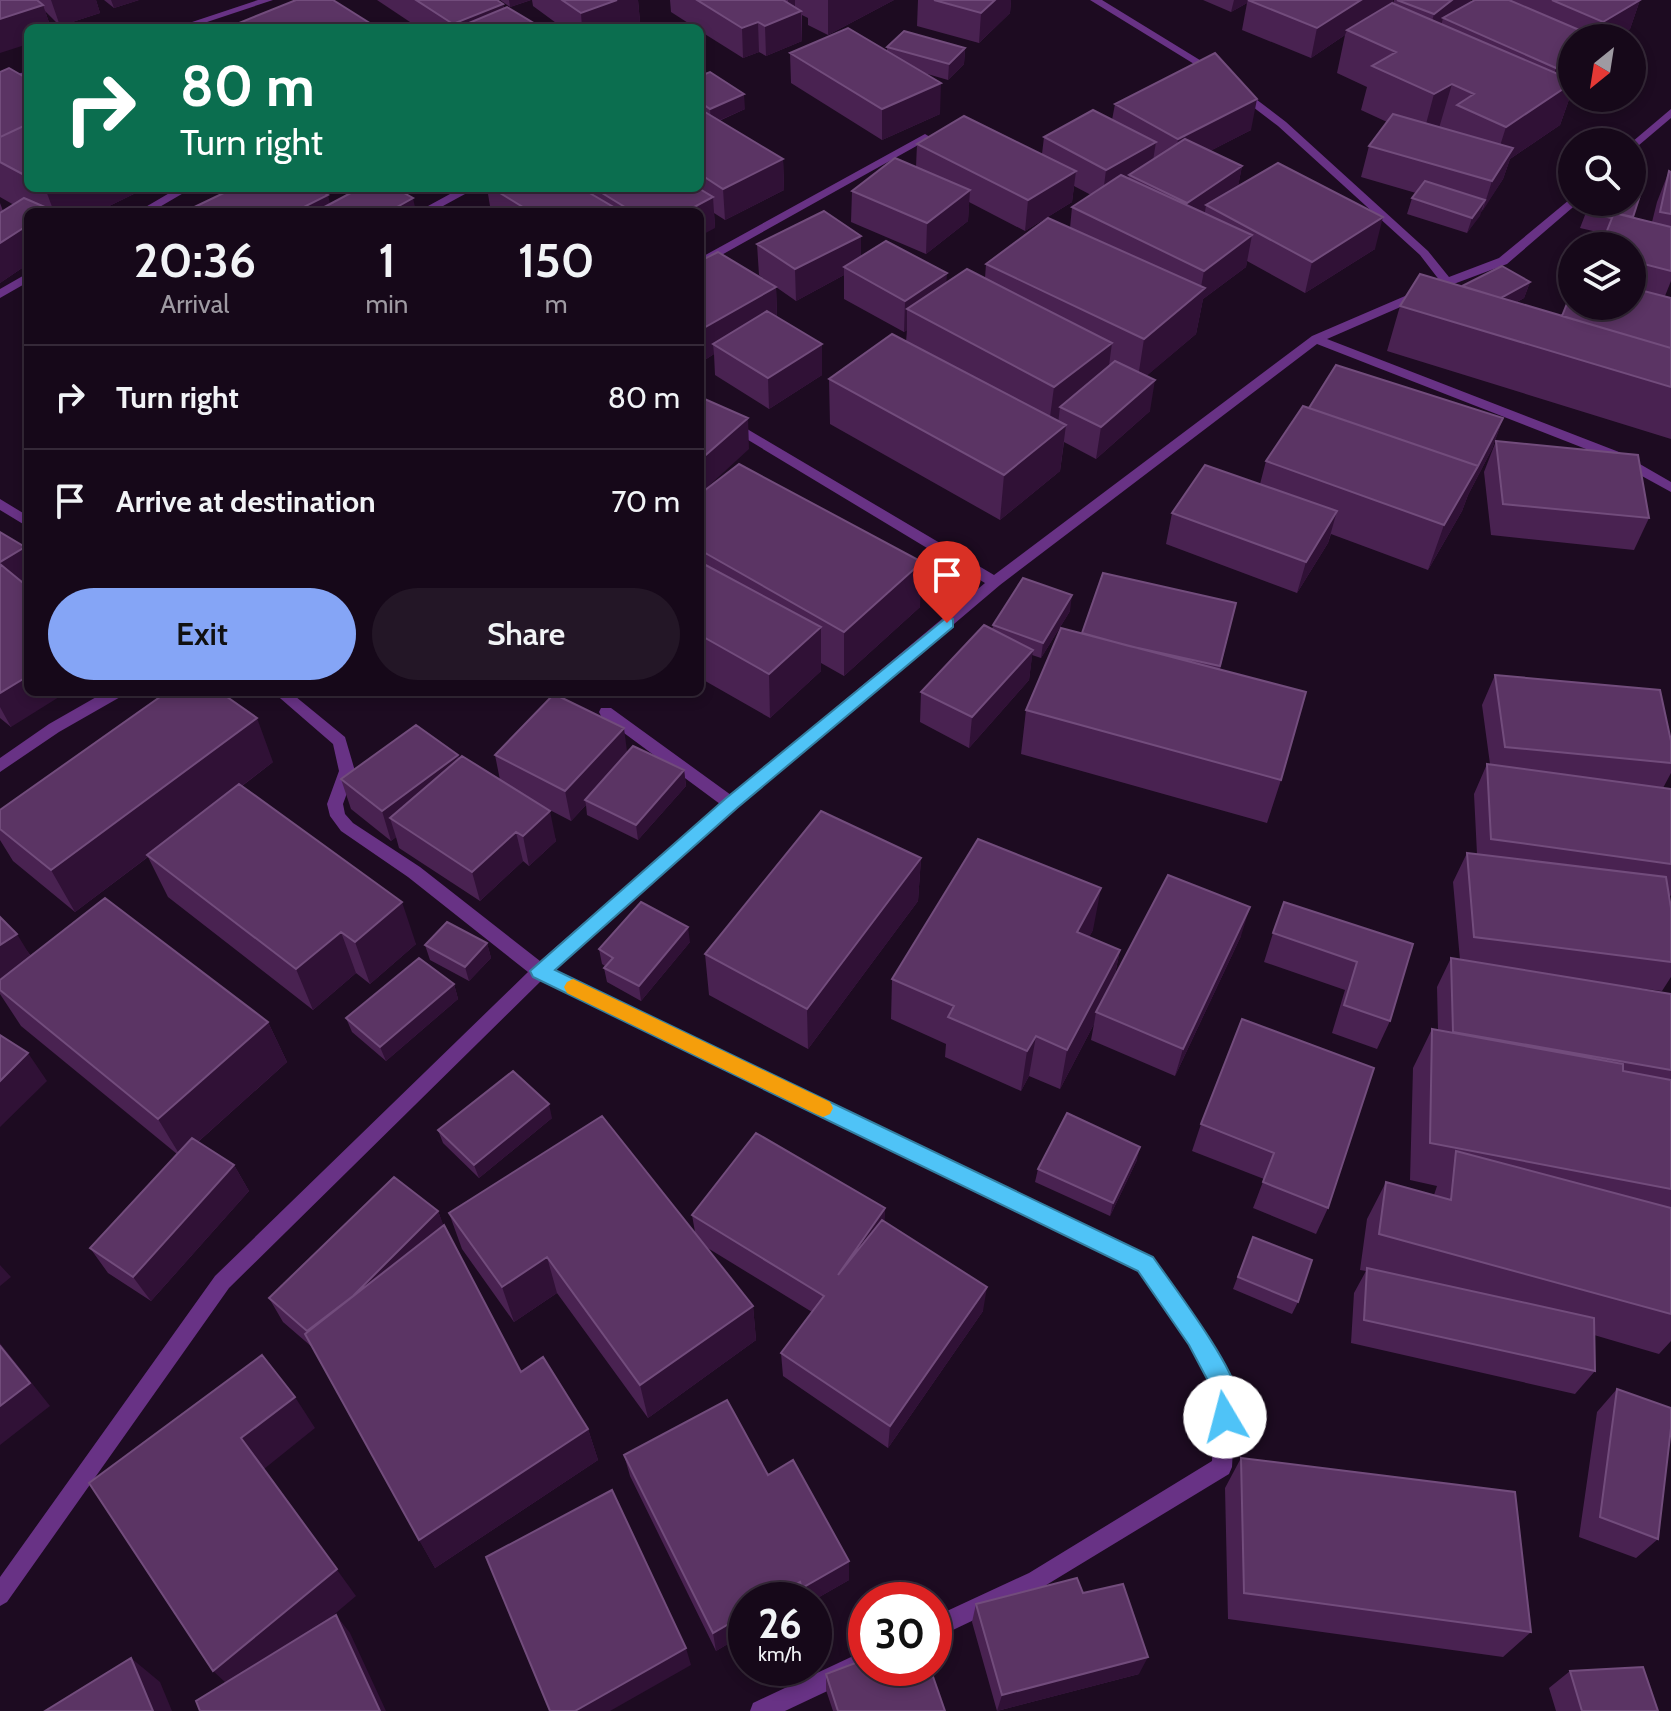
<!DOCTYPE html>
<html lang="en">
<head>
<meta charset="utf-8">
<style>
	:root { --surface:#160819; --page:#231626; --text:#f1f3f6; --muted:#9e9aa2; --line:#352938; --accent:#85a5f6 }
	body { margin:0; font-family:Cabin,sans-serif; background:var(--page); color:var(--text); height:100vh; display:flex; flex-direction:column; font-size:30px; white-space:nowrap }
	* { box-sizing:border-box; margin:0 }
	p { font-size:26px; color:var(--muted) }
	.icon { flex:none; width:44px; height:44px; fill:none; stroke:currentColor; stroke-width:2; stroke-linecap:round; stroke-linejoin:round }
	.map { position:relative; flex:1; overflow:hidden }
	.drawer { position:absolute; left:24px; top:208px; width:680px; height:488px; display:flex; flex-direction:column; background:var(--surface); border-radius:12px; box-shadow:0 4px 12px #0003,0 0 0 2px var(--line) }
	.drawer>* { flex:none }
	.banner { position:absolute; left:24px; top:24px; width:680px; height:168px; border-radius:12px; box-shadow:0 4px 12px #0003,0 0 0 2px var(--line); background:#0b6e4f; color:#fff; overflow:hidden }
	.needle { width:52px; rotate:210deg }
	.tools { position:absolute; left:1558px; top:24px; display:grid; gap:16px }
	.tools a { display:grid; place-items:center; width:88px; height:88px; border-radius:50%; background:var(--surface); box-shadow:0 4px 12px #0003,0 0 0 2px var(--line); font-size:40px }
	.speed { position:absolute; left:728px; top:1582px; display:flex; gap:16px; font-size:40px; font-weight:700; text-align:center }
	.speed>* { display:grid; place-content:center; width:104px; height:104px; border-radius:50%; background:var(--surface); box-shadow:0 4px 12px #0003,0 0 0 2px var(--line); line-height:1 }
	.speed small { font-size:20px; font-weight:400 }
	.speed .limit { border:12px solid #d22; background:#fff; color:#111 }
	.pin { position:absolute; display:grid; place-items:center; width:68px; height:68px; color:#fff; margin:-82px -34px; border-radius:50% 50% 50% 0; rotate:-45deg; box-shadow:0 0 8px #0007 }
	.pin .icon { rotate:45deg }
	.me { position:absolute; width:88px; margin:-44px; rotate:352deg; stroke-linejoin:round; filter:drop-shadow(0 0 6px #0008) }
	.turn { display:flex; align-items:center; gap:28px; height:168px; padding:0 24px; font-size:36px }
	.turn .icon { width:104px; height:104px; stroke-width:2.5 }
	.turn b { display:block; font-size:56px; line-height:68px }
	.eta { display:flex; justify-content:space-evenly; align-items:center; height:136px; text-align:center }
	.eta b { font-size:48px; font-weight:600; line-height:56px }
	.cta { display:flex; gap:16px; margin-top:auto; padding:16px 24px }
	.cta a { flex:1; height:92px; border-radius:48px; background:var(--accent); color:#111; font-size:32px; font-weight:600; line-height:92px; text-align:center }
	.cta a+a { background:var(--page); color:var(--text) }
	ul { padding:0; list-style:none }
	li { display:flex; align-items:center; gap:24px; height:104px; padding:0 24px; border-top:2px solid var(--line) }
	li div { flex:1 }
	li b { display:block; font-size:30px }
	li em { font-style:normal }
	.map>svg:first-child { display:block }
	.lines { fill:none; stroke-linecap:round; stroke-linejoin:round }
	.street { fill:#683285; fill-rule:evenodd }
	.wall { fill:#492251 }
	.shaded-wall { fill:#301136 }
	.building { fill:#5b3464; stroke:#724c7c; stroke-width:2 }
	.route { fill:#4fc3f7; stroke:#337fa1; stroke-width:2 }
	.slow { fill:#f59e0b }
</style>
</head>
<body>
<div class="map">
<svg width="1671" height="1711" viewBox="0 0 1671 1711">
	<rect width="100%" height="100%" fill="#1d0b21"/>
	<g class="lines">
		<path class="street" d="M258,0H273L189,28H174Z
			M1090,0H1102L1221,73L1212,75Z
			M28,71V77L0,85V79Z
			M1236,90H1244L1286,122L1428,251L1449,277L1499,258L1569,200L1579,202L1507,264L1451,285L1327,339L1619,452L1671,482V492L1609,458L1317,344L1000,585L737,808L553,970L1152,1258L1203,1331L1236,1393L1232,1467L1229,1474L1043,1587L934,1639V1617L1029,1573L1212,1461L1216,1394L1189,1345L1138,1270L542,980L229,1288L7,1602L0,1606V1577L215,1276L528,972L408,877L341,831L330,816L327,804L339,771L333,744L273,692H290L345,737L355,771L343,804L345,814L353,823L420,867L540,961L720,804L601,716L599,712L601,708H611L731,795L985,583L700,411V401L994,575L1312,336L1440,281L1420,255L1278,126L1236,94Z
			M1671,109V118L1632,151V142Z
			M925,134L930,137L929,139L700,267V258Z
			M178,188H192L151,212H137Z
			M461,188H476L432,212H417Z
			M28,273V282L0,298V289Z
			M0,499L28,516V527L0,510Z
			M105,692H124L122,696L59,732L0,772V758L49,724Z
			M866,1650V1668L874,1669L785,1711H750L753,1703Z"/>
	</g>
	<path class="wall" d="M0,0H96L100,13L60,26L45,11L51,28H28Z
		M104,0H139L114,8Z
		M377,0H497L503,4L504,8L542,28H419Z
		M500,0H531L510,7Z
		M532,0H638L640,22L625,28H563L533,6Z
		M670,0H894L828,35L808,25V18L802,15V41L766,56L759,52L743,58L700,31V28H696L671,12Z
		M918,0H1011L1010,13L979,43L917,26Z
		M1203,0H1393V4L1394,0H1471L1470,3L1475,0H1640L1630,29L1615,38H1572V91L1560,125L1510,159L1503,179L1467,233L1407,214L1412,198L1416,193L1361,177L1369,146L1387,122L1361,110L1367,87L1337,73L1345,35L1311,58L1242,30L1247,3L1231,12Z
		M887,47L965,48L964,64L948,80L924,73L940,114L882,140L791,83L790,53L887,51Z
		M0,72L28,79V188H146L97,212H28V264L0,283V203L3,211L14,205L0,197Z
		M700,76L745,109L719,121L783,159L784,190L725,220L714,213L715,228L700,212H491L487,188H700Z
		M1115,104L1251,130L1210,151L1242,166L1238,186L1375,249L1305,293L1247,261L1246,267L1203,299L1196,334L1146,376L1150,411L1096,459L1064,442L1060,471L1000,520L830,424L829,379L906,342L907,330L904,332L844,299V275L796,301L776,287L777,317L822,375L769,409L715,375L714,354L700,363V261L771,284L759,275L757,244L861,257L946,283L985,278L986,264L1070,228L1072,207L1091,195L1074,186L1072,202L1025,231L969,202L968,221L926,254L851,222L852,191L916,167L917,144L1042,154L1044,137L1112,120Z
		M1669,171L1671,172V281L1665,296L1671,298V439L1387,351L1400,306L1462,286L1530,282L1524,298L1517,302L1562,316L1632,306V246L1606,234L1580,228L1590,202L1633,217L1652,222L1657,202Z
		M1309,408L1503,418L1492,449L1468,495L1462,511L1428,570L1331,534L1328,543L1297,593L1166,544L1172,513L1260,484L1266,461Z
		M1496,441L1649,518L1634,550L1491,535L1484,472Z
		M700,494L920,607L844,676L821,663V671L770,718L700,678Z
		M0,532L25,547L28,553V585L27,586L11,727L0,718Z
		M1236,603L1220,669L1281,780L1267,823L1021,754L1026,710L1082,633Z
		M1070,611L1041,658L1032,655L1029,680L969,748L920,722L921,692L992,630L993,625Z
		M1495,675L1671,741V773L1663,788L1671,789V896L1669,895L1671,908V977L1662,991L1622,986L1671,994V1341L1659,1354L1594,1335L1595,1371L1575,1394L1351,1343L1354,1293L1366,1271L1360,1270L1367,1219L1386,1182L1434,1195L1437,1186L1410,1180L1413,1068L1432,1029L1438,1030L1437,987L1451,958L1460,960L1453,882L1467,853L1477,854L1474,794L1487,764H1490L1482,705Z
		M627,753L684,770L686,786L638,840L587,815L586,805L571,821L546,808L556,841L529,866L523,861L480,901L399,848L396,837L391,841L351,809L341,779L458,755L459,759L500,780L495,755Z
		M273,762L242,786L416,944L370,984L356,973L313,1010L168,897L148,857L75,912L13,861L0,840V810Z
		M921,858L918,901L808,1049L709,995L705,954Z
		M0,917L31,956L268,1022L287,1062L198,1142L234,1165L249,1191L151,1301L108,1273L90,1248L177,1154L21,1026L0,994Z
		M1093,930L1089,937L1120,950L1114,979L1241,936L1175,1076L1091,1040L1094,1024L1060,1089L1029,1076L1021,1091L945,1057L946,1044L891,1019L892,979Z
		M1273,933L1413,944L1390,1021L1377,1049L1332,1033L1345,990L1264,962Z
		M690,942L641,1001L607,982L604,968L605,966L602,964L599,949Z
		M487,943L491,958L469,981L430,960L425,945Z
		M454,984L458,999L386,1061L352,1032L346,1018Z
		M1242,1019L1328,1208L1316,1234L1253,1208L1264,1179L1192,1151L1201,1124Z
		M552,1118L479,1178L443,1143L438,1130Z
		M1137,1160L1110,1216L1035,1182L1038,1169Z
		M885,1208L884,1222L983,1311L888,1448L783,1376L781,1353L812,1312L706,1247L753,1306L756,1340L648,1418L557,1293L514,1322L462,1249L449,1213L695,1232L692,1215Z
		M438,1211L443,1225L521,1372L588,1429L598,1460L435,1568L312,1347L283,1322L269,1298Z
		M1248,1250L1298,1302L1292,1314L1233,1289Z
		M1617,1389L1658,1539L1636,1558L1579,1537L1597,1412Z
		M624,1455L768,1475L849,1561V1580L814,1600H746V1633L716,1651L630,1476Z
		M1241,1458L1531,1632L1503,1657L1228,1619L1225,1488Z
		M1083,1593L1139,1674L997,1711L972,1622L976,1604Z
		M1570,1671L1658,1711H1556L1549,1688Z
		M826,1674L945,1711H833L826,1690Z"/>
	<path class="shaded-wall" d="M51,0H96L100,13L60,26Z
		M111,0H139L114,8Z
		M509,0H531L510,7Z
		M617,0H638L640,22L625,28H582L581,13Z
		M788,0H795V12L788,15Z
		M828,0H894L828,35Z
		M995,0H1011L1010,13L979,43L981,13Z
		M1234,0H1248L1247,3L1231,12Z
		M1361,0H1393L1392,5L1347,30L1345,35L1311,58L1317,28Z
		M1452,0H1471L1468,12L1443,18L1439,34L1426,44L1434,14Z
		M1640,0L1630,29L1615,38H1597L1603,22Z
		M503,4L507,28H454L453,24Z
		M43,5L51,28H28V44L0,53V19Z
		M801,11L802,41L766,56L765,26Z
		M758,22L759,52L743,58L742,28Z
		M965,48L964,64L948,80L949,64Z
		M1572,58V83L1546,99L1556,68Z
		M941,83L940,114L882,140V109Z
		M1572,83V91L1560,125L1510,159L1503,179L1482,212L1492,181V171L1506,127Z
		M1452,84L1439,128L1422,139L1434,94Z
		M744,94L745,109L711,124L710,109Z
		M1257,99L1251,130L1173,170L1178,139Z
		M1156,142L1151,173L1129,175L1127,187L1102,201L1106,170Z
		M783,159L784,190L725,220L723,189Z
		M1242,166L1236,197L1206,205L1204,219L1181,234L1187,203Z
		M1076,171L1072,202L1025,231L1028,200Z
		M45,188H146L97,212H54Z
		M315,188H325L326,196L328,195L332,212H294Z
		M970,190L968,221L926,254L927,223Z
		M713,197L715,228L700,236V212H685Z
		M413,198L416,212H388Z
		M1485,200L1480,216L1467,233L1472,218Z
		M1383,217L1375,249L1305,293L1312,262Z
		M28,225V264L0,283V243Z
		M1252,235L1246,267L1203,299L1196,334L1137,384L1144,339L1200,292L1204,271Z
		M861,236V267H844V275L796,301L795,269Z
		M947,273L945,305L907,309V330L904,332L905,301Z
		M1530,282L1524,298L1470,327V314Z
		M776,287L777,318L713,344L714,354L700,363V330Z
		M1112,343L1106,388L1060,407L1058,424L1048,432L1054,387Z
		M822,344V375L769,409L768,378Z
		M1155,380L1150,411L1096,459L1101,427Z
		M748,418L749,449L700,494V460Z
		M1503,418L1492,449L1468,495L1462,511L1428,570L1444,525Z
		M1066,425L1060,471L1000,520L1004,475Z
		M1337,511L1328,543L1297,593L1306,562Z
		M25,547L28,553V585L14,594L0,566V562Z
		M922,562L920,607L844,676V632Z
		M1072,595L1070,611L1041,658L1043,643Z
		M821,627V671L770,718L769,674Z
		M1033,650L1029,680L969,748L972,717Z
		M28,676V692H67L11,727L0,707V693Z
		M257,718L273,762L75,912L51,870Z
		M624,728L628,759L585,800L586,805L571,821L565,791Z
		M458,755L465,785L390,818L396,837L391,841L382,811Z
		M684,770L686,786L638,840L636,825Z
		M550,811L556,841L529,866L523,836Z
		M516,832L523,861L480,901L472,872Z
		M921,858L918,901L808,1049L807,1009Z
		M1101,888L1093,930L1069,973L1077,932Z
		M402,902L416,944L370,984L355,942Z
		M1250,907L1241,936L1175,1076L1183,1049Z
		M688,927L690,942L641,1001L639,986Z
		M341,932L356,973L313,1010L296,969Z
		M17,934L34,962L0,986V945Z
		M487,943L491,958L469,981L465,967Z
		M1120,950L1111,992L1096,1012L1094,1024L1060,1089L1067,1050Z
		M454,984L458,999L386,1061L380,1047Z
		M268,1022L287,1062L181,1157L158,1119Z
		M1036,1036L1029,1076L1021,1091L1027,1051Z
		M28,1053L47,1081L0,1127V1081Z
		M549,1104L552,1118L479,1178L474,1165Z
		M1140,1147L1137,1160L1110,1216L1113,1203Z
		M234,1165L249,1191L151,1301L133,1277Z
		M885,1208L884,1233L838,1275Z
		M438,1211L448,1237L313,1336Z
		M547,1257L557,1293L514,1322L502,1287Z
		M0,1265L11,1277L0,1286Z
		M987,1287L983,1311L888,1448L890,1426Z
		M753,1306L756,1340L648,1418L640,1385Z
		M0,1343L50,1406L0,1445Z
		M295,1397L315,1428L264,1469L356,1596L239,1695L213,1671L241,1438Z
		M588,1429L598,1460L435,1568L419,1540Z
		M849,1561V1580L814,1600H803L802,1588Z
		M800,1582L801,1600H769Z
		M746,1614V1633L716,1651L713,1633Z
		M336,1615L350,1633L386,1711H380Z
		M686,1648L691,1665L610,1711H575Z
		M1148,1657L1139,1674L997,1711L1002,1695Z
		M131,1658L160,1682L172,1711H153Z"/>
	<path class="building" d="M0,0H37L43,5L0,19Z
		M296,0H333L376,27L231,28L229,27Z
		M416,0H497L503,4L453,24Z
		M562,0H617L581,13Z
		M697,0H783L801,11L765,26L758,22L742,28Z
		M934,0H995L981,13Z
		M1248,0H1361L1317,28Z
		M1397,0H1452L1434,14Z
		M1475,0H1509L1598,38H1572V58L1556,68L1443,18Z
		M1552,0H1640L1603,22Z
		M1392,3L1572,80V83L1506,127L1457,105L1474,94L1452,84L1434,94L1372,66L1396,52L1347,30Z
		M507,7L542,28H457Z
		M848,28L941,83L882,109L790,53Z
		M904,31L965,48L949,64L887,47Z
		M1215,53L1257,99L1178,139L1115,104Z
		M9,68L28,79V124L0,137V72Z
		M710,72L744,94L710,109L700,102V76Z
		M700,109L783,159L723,189L700,174Z
		M1093,110L1156,142L1106,170L1044,137Z
		M1393,114L1513,148L1492,181L1369,146Z
		M964,116L1076,171L1028,200L917,144Z
		M28,124V177L0,162V137Z
		M1185,139L1242,166L1187,203L1129,175Z
		M895,158L970,190L927,223L852,191Z
		M1278,163L1383,217L1312,262L1206,205Z
		M1669,171L1671,172V214L1660,212Z
		M1121,175L1252,235L1204,271L1072,207Z
		M1425,181L1485,200L1472,218L1412,198Z
		M1632,181L1644,183L1633,217L1614,213L1612,218L1586,212L1590,202H1632Z
		M234,188H317L328,195L294,212H184Z
		M360,188H395L413,198L388,212H315Z
		M492,188H581L622,212H531Z
		M594,188H698L713,197L685,212H633Z
		M24,198L52,210L48,212H28V225L0,243V213Z
		M824,211L861,236L795,269L757,244Z
		M1614,213L1671,227V271L1632,261V246H1601Z
		M1048,218L1205,288L1144,339L986,264Z
		M886,241L947,273L905,301L844,267Z
		M718,252L776,287L700,330V261Z
		M1502,266L1530,282L1501,298L1462,286Z
		M967,269L1112,343L1054,387L907,309Z
		M1420,274L1671,348V387L1400,306Z
		M1632,288L1671,298V348L1562,316L1572,291V306H1632Z
		M767,311L822,344L768,378L713,344Z
		M892,334L1066,425L1004,475L829,379Z
		M1115,361L1155,380L1101,427L1060,407Z
		M1336,365L1503,418L1478,466L1309,408Z
		M700,397L748,418L700,460Z
		M1303,406L1478,466L1444,525L1266,461Z
		M1496,441L1638,455L1649,518L1503,504Z
		M739,464L922,562L844,632L700,550V494Z
		M1205,465L1337,511L1306,562L1172,513Z
		M0,532L25,547L0,562Z
		M700,562L821,627L769,674L700,635Z
		M0,564L28,587V676L0,693Z
		M1103,573L1236,603L1220,666L1129,646L1082,633Z
		M1023,578L1072,595L1043,643L993,625Z
		M984,625L1033,650L972,717L921,692Z
		M1061,628L1306,692L1281,780L1026,710Z
		M1495,675L1660,690L1671,741V763L1505,747Z
		M167,692H220L257,718L51,870L0,829V810Z
		M554,694L624,728L565,791L495,755Z
		M416,725L458,755L382,811L341,779Z
		M633,746L684,770L636,825L585,800Z
		M462,756L550,811L523,836L516,832L472,872L390,818Z
		M1487,764L1671,789V864L1491,839Z
		M239,784L402,902L355,942L341,932L296,969L147,855Z
		M821,811L921,858L807,1009L705,954Z
		M978,839L1101,888L1077,932L1120,950L1067,1050L1036,1036L1027,1051L948,1017L954,1006L892,979Z
		M1467,853L1666,877L1671,908V962L1474,937Z
		M1168,875L1250,907L1183,1049L1096,1012Z
		M105,898L268,1022L158,1119L0,990V980Z
		M641,902L688,927L639,986L604,968L613,958L599,949Z
		M1284,902L1413,944L1390,1021L1344,1005L1357,962L1273,933Z
		M0,917L17,934L0,945Z
		M447,922L487,943L465,967L425,945Z
		M419,958L454,984L380,1047L346,1018Z
		M1451,958L1671,994V1070L1453,1032Z
		M1242,1019L1374,1068L1328,1208L1263,1182L1274,1153L1201,1124Z
		M1432,1029L1623,1064V1071L1671,1080V1189L1430,1143Z
		M0,1035L28,1053L0,1081Z
		M513,1071L549,1104L474,1165L438,1130Z
		M1067,1113L1140,1147L1113,1203L1038,1169Z
		M602,1116L753,1306L640,1385L547,1257L502,1287L449,1213Z
		M756,1133L885,1208L838,1275L882,1220L987,1287L890,1426L781,1353L824,1296L692,1215Z
		M192,1138L234,1165L133,1277L90,1248Z
		M1456,1151L1671,1208V1314L1379,1234L1386,1182L1451,1200Z
		M394,1177L438,1211L353,1296L307,1331L269,1298Z
		M444,1225L521,1372L543,1357L588,1429L419,1540L305,1334Z
		M1253,1237L1312,1260L1298,1302L1238,1277Z
		M1367,1268L1594,1318L1595,1371L1364,1320Z
		M0,1346L30,1383L0,1406Z
		M262,1355L295,1397L241,1438L337,1569L213,1671L89,1483Z
		M1617,1389L1671,1408V1428L1658,1539L1600,1517Z
		M727,1400L768,1475L793,1460L849,1561L802,1588L800,1582L769,1600H746V1614L713,1633L624,1455Z
		M1241,1458L1515,1492L1531,1632L1244,1593Z
		M612,1490L686,1648L575,1711H550L486,1557Z
		M1077,1578L1083,1593L1123,1584L1148,1657L1002,1695L976,1604Z
		M336,1615L380,1711H200L196,1701Z
		M131,1658L153,1711H45Z
		M866,1659V1668H930L945,1711H838L826,1674Z
		M1643,1667L1658,1711H1582L1570,1671Z"/>
	<path class="route" d="M947,617L953,619V627L737,808L555,970L1153,1257C1171,1283 1235,1367 1237,1395C1238,1405 1236,1416 1233,1425L1225,1429L1217,1425L1213,1417L1215,1394L1189,1345L1138,1271L533,977L530,971L725,799Z"/>
	<path class="slow" d="M573,979L830,1102L833,1108L830,1114L823,1117L816,1114L567,993L564,987L567,982Z"/>
</svg>
<div class="tools">
<a><svg class="needle" viewBox="-14 -14 28 28"><path d="M0-13l5 13h-10z" fill="#e53935"/><path d="M0 13l5-13h-10z" fill="#9e9aa2"/></svg></a>
<a><svg class="icon" aria-label="search" viewBox="0 0 24 24"><circle cx="10" cy="10" r="6"/><path d="M15 15l6 6"/></svg></a>
<a><svg class="icon" aria-label="layers" viewBox="0 0 24 24"><path d="M12 4l9 5-9 5-9-5zM3 14l9 5 9-5"/></svg></a>
</div>
<div class="speed"><div>26<small>km/h</small></div><div class="limit">30</div></div>
<div class="pin" style="left:947px;top:623px;background:#d93025"><svg class="icon" aria-label="arrive" viewBox="0 0 24 24"><path d="M6 21V4h12l-3 4 3 4H6"/></svg></div>
<svg class="me" style="left:1225px;top:1417px" viewBox="-20 -20 40 40"><circle r="19" fill="#fff"/><path d="M0-13L10 11 0 6-10 11z" fill="#4fc3f7"/></svg>
<div class="banner">
<div class="turn"><svg class="icon" aria-label="right" viewBox="0 0 24 24"><path d="M7 20v-9h11M14 6l5 5-5 5"/></svg><div><b>80 m</b>Turn right</div></div>
</div>
<section class="drawer">
<div class="eta">
<div><b>20:36</b><p>Arrival</p></div>
<div><b>1</b><p>min</p></div>
<div><b>150</b><p>m</p></div>
</div>
<ul>
<li><svg class="icon" aria-label="right" viewBox="0 0 24 24"><path d="M7 20v-9h11M14 6l5 5-5 5"/></svg><div><b>Turn right</b></div><em>80 m</em></li>
<li><svg class="icon" aria-label="arrive" viewBox="0 0 24 24"><path d="M6 21V4h12l-3 4 3 4H6"/></svg><div><b>Arrive at destination</b></div><em>70 m</em></li>
</ul>
<div class="cta"><a>Exit</a><a>Share</a></div>
</section>
</div>
</body>
</html>
